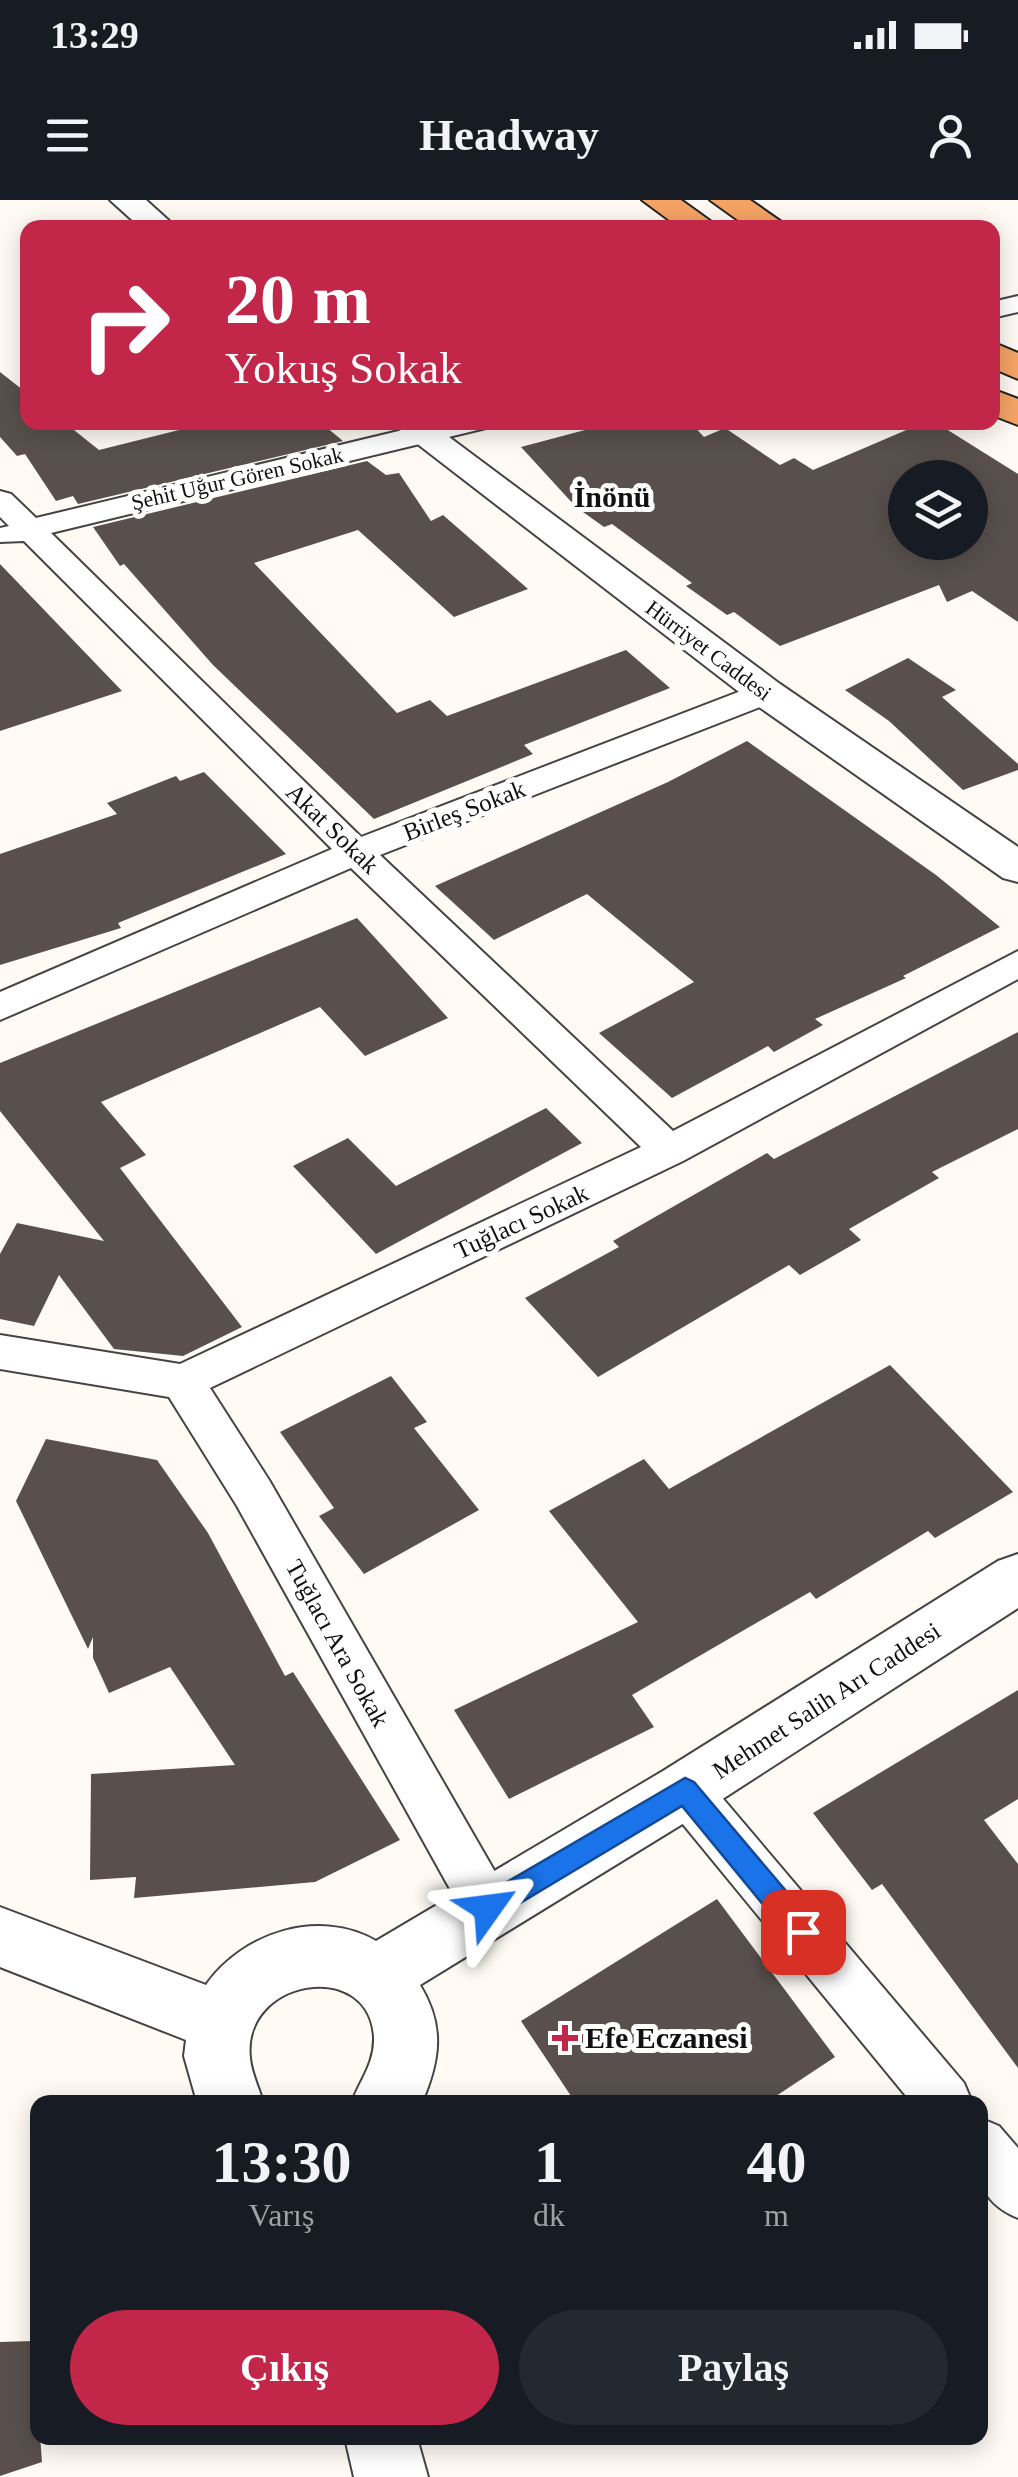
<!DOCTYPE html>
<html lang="tr">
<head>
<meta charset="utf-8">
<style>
	:root { --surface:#171b24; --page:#242831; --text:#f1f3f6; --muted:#9ea1a6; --accent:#c22749 }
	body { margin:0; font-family:"Times New Roman",serif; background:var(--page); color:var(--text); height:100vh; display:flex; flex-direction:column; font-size:38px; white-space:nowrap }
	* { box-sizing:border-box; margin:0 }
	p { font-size:32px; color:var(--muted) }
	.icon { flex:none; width:55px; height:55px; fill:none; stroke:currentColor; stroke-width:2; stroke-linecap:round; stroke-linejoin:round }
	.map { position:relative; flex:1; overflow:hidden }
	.details { position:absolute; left:30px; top:1895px; width:958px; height:350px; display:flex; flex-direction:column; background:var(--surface); border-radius:20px; box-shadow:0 5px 25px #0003 }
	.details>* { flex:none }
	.hud { position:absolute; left:20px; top:20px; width:980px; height:210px; border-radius:20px; box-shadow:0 5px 25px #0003; background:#c22749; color:#fff; overflow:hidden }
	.fabs { position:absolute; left:888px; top:260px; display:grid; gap:20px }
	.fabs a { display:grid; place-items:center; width:100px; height:100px; border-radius:50%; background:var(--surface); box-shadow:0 5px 25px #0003; font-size:50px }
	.pin { position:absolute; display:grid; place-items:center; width:85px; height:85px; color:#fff; margin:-42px; border-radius:20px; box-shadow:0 5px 15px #0006 }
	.me { position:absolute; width:110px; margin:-55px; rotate:59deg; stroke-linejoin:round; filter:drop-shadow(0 0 8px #0008) }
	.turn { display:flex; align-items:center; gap:35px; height:210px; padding:0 40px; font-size:45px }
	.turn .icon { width:130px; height:130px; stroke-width:2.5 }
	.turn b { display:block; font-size:70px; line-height:85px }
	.eta { display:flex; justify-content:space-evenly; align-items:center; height:170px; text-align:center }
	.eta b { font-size:60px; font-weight:800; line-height:70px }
	.action { display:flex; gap:20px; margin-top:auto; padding:20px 40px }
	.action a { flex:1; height:115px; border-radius:60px; background:var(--accent); color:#fff; font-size:40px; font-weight:800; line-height:115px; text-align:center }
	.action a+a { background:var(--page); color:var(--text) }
	.status { display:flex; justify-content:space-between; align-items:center; height:70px; padding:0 50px; background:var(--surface); direction:ltr }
	.status svg { height:28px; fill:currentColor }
	header { display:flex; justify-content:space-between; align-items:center; height:130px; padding:0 40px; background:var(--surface); font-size:45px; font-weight:800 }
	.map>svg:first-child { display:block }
	.building { fill:#59504d; fill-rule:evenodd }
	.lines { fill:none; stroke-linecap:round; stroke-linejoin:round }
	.minor-casing { stroke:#444; stroke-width:4 }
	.tertiary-casing { stroke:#444; stroke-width:4 }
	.trunk-casing { stroke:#222; stroke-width:4 }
	.minor { fill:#fff; fill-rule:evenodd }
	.tertiary { fill:#fff; fill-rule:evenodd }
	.trunk { fill:#f6a465; fill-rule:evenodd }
	.route { fill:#1a73e8; stroke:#114b97; stroke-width:2.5 }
	.poi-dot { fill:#c22749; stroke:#fff; stroke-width:4 }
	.labels { text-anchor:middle; stroke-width:10; stroke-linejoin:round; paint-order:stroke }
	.far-street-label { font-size:22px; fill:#111; stroke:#fff }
	.street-label { font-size:25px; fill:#111; stroke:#fff }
	.far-district-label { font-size:30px; font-weight:bold; fill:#111; stroke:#fff }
	.near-poi-label { font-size:30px; font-weight:bold; fill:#111; stroke:#fff; text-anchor:start }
</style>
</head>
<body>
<div class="status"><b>13:29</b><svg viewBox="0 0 49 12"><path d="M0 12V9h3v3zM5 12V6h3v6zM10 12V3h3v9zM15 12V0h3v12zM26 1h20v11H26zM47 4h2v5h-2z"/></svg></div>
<header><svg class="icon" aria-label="menu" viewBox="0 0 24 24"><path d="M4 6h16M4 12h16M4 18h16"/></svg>Headway<svg class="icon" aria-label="person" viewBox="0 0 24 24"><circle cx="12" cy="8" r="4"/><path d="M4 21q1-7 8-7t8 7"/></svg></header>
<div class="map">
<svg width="1018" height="2277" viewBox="0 0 1018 2277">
	<rect width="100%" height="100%" fill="#fffbf4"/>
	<path class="building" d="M0,172L28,194V222H64L99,250L211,222H320L343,241L78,304L73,296L56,301L25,254L17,256L0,237Z
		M615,222H690L704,237L725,228L780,265L794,258L813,270L925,222H935L1018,274V422L972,391L947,402L939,385L780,446L734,412L727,415L686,386L692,383L612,324L604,327L576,307L521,247ZM905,278H970V342H905Z
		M367,261L386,275L399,273L431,321L443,315L528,389L454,417L358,330L254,363L397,513L430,500L447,516L626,450L670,488L524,545L533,554L374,619L213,465L124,364L120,366L93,327Z
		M0,364L122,491L0,531Z
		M908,458L956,490L942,497L1018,564V570L963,590L889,521L845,490Z
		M747,541L936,675L1000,727L903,776L906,778L815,819L823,825L774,852L768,846L672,898L599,833L694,782L587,694L494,740L435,686L668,582Z
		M204,572L286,654L118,723L121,728L0,765V654L117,614L107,603L176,576L180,581Z
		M357,718L448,818L365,856L320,807L101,902L146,955L120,968L242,1127L183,1156L114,1149L59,1075L34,1126L0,1119V1054L17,1023L104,1041L0,911V863Z
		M1018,832V929L932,972L939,978L849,1029L861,1040L800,1075L789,1065L598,1177L525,1098L619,1047L613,1041L767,953L774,959Z
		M546,908L582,943L376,1054L293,966L348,938L396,986Z
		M890,1165L1013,1292L935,1338L928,1331L816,1399L810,1392L632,1495L654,1527L509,1599L454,1510L638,1422L549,1311L644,1259L669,1289Z
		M391,1176L427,1222L414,1228L479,1310L364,1374L319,1316L334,1308L280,1232Z
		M46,1239L157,1260L208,1333L285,1476L293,1472L400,1640L315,1682L134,1698L136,1677L90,1680L91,1574L235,1565L170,1467L109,1493L93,1458V1437L88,1449L16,1301Z
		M1018,1490V1599L984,1620L1018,1664V1868L882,1684L872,1690L813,1613Z
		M717,1699L835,1857L767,1902H575L521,1821Z
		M33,2141L42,2262L0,2276V2142Z"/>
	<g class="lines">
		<defs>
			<path id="minor" d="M1018,96V112L992,118V102Z
				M436,222H490L486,228L51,333L361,637L754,486H778L782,493L778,500L380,655L673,931L1018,751V779L683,961L210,1188L269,1280L506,1691L514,1708L506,1725L488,1732L470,1725L237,1306L169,1197L0,1169V1135L180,1164L641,947L351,668L0,820V792L332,649L24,341L0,342V328L9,326L0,317V291L11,294L36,318Z
				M685,1568L702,1574L964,1883L972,1902H911L668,1606L660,1590L668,1574Z
				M980,1918L999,1926L1018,1948V2018C968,1997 980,1963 980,1918Z"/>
			<path id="tertiary" d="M110,0H146L177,28H141Z
				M389,222H429L780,484L1018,647V682L1003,678L752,502Z
				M1018,1354V1408L707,1609L420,1785C445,1826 440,1860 422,1902H352C360,1880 375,1863 374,1837C369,1757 241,1779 250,1858C251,1872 259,1888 263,1902H197L184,1856L186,1840L0,1767V1707L206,1785C242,1733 319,1708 376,1741L663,1571L998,1361Z
				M345,2238H417L428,2277H354Z"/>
			<path id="trunk" d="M642,0H681L720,28H680Z
				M710,0H750L790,28H749Z
				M992,142L1018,153V179L992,168Z
				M992,189L1018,199V225L992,215Z"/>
		</defs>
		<use href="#minor" class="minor-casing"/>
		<use href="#tertiary" class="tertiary-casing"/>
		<use href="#trunk" class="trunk-casing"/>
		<use href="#minor" class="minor"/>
		<use href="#tertiary" class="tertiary"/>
		<use href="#trunk" class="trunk"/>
	</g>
	<path class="route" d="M685,1578L694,1582L813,1723L817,1732L813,1741L803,1745L793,1741L682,1606L497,1717L488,1721L478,1717L474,1708L478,1699Z"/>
	<path class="poi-dot" d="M560 1823h10v10h10v10h-10v10h-10v-10h-10v-10h10z"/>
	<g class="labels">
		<g class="far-street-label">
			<text transform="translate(237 278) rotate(-13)" y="8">Şehit Uğur Gören Sokak</text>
			<text transform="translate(709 450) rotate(37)" y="8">Hürriyet Caddesi</text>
		</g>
		<g class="street-label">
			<text transform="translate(464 610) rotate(-21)" y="9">Birleş Sokak</text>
			<text transform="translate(333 628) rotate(44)" y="9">Akat Sokak</text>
			<text transform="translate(521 1021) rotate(-25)" y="9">Tuğlacı Sokak</text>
			<text transform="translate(338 1443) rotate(61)" y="9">Tuğlacı Ara Sokak</text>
			<text transform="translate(826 1500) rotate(-33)" y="9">Mehmet Salih Arı Caddesi</text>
		</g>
		<g class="far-district-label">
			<text x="612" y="307">İnönü</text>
		</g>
		<g class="near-poi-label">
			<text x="585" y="1848">Efe Eczanesi</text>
		</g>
	</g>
</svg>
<div class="fabs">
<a><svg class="icon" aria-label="layers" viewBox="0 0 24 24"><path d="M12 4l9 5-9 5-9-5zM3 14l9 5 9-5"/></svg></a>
</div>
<div class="pin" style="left:803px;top:1732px;background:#d93025"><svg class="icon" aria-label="arrive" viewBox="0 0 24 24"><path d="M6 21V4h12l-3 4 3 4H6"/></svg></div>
<svg class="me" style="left:488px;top:1708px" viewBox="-20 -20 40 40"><path d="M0-17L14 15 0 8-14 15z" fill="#1a73e8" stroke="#fff" stroke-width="4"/></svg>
<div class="hud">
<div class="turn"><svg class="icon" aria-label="right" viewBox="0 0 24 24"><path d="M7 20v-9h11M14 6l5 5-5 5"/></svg><div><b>20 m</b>Yokuş Sokak</div></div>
</div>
<section class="details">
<div class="eta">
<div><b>13:30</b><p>Varış</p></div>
<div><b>1</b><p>dk</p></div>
<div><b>40</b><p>m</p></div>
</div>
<div class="action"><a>Çıkış</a><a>Paylaş</a></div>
</section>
</div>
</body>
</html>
